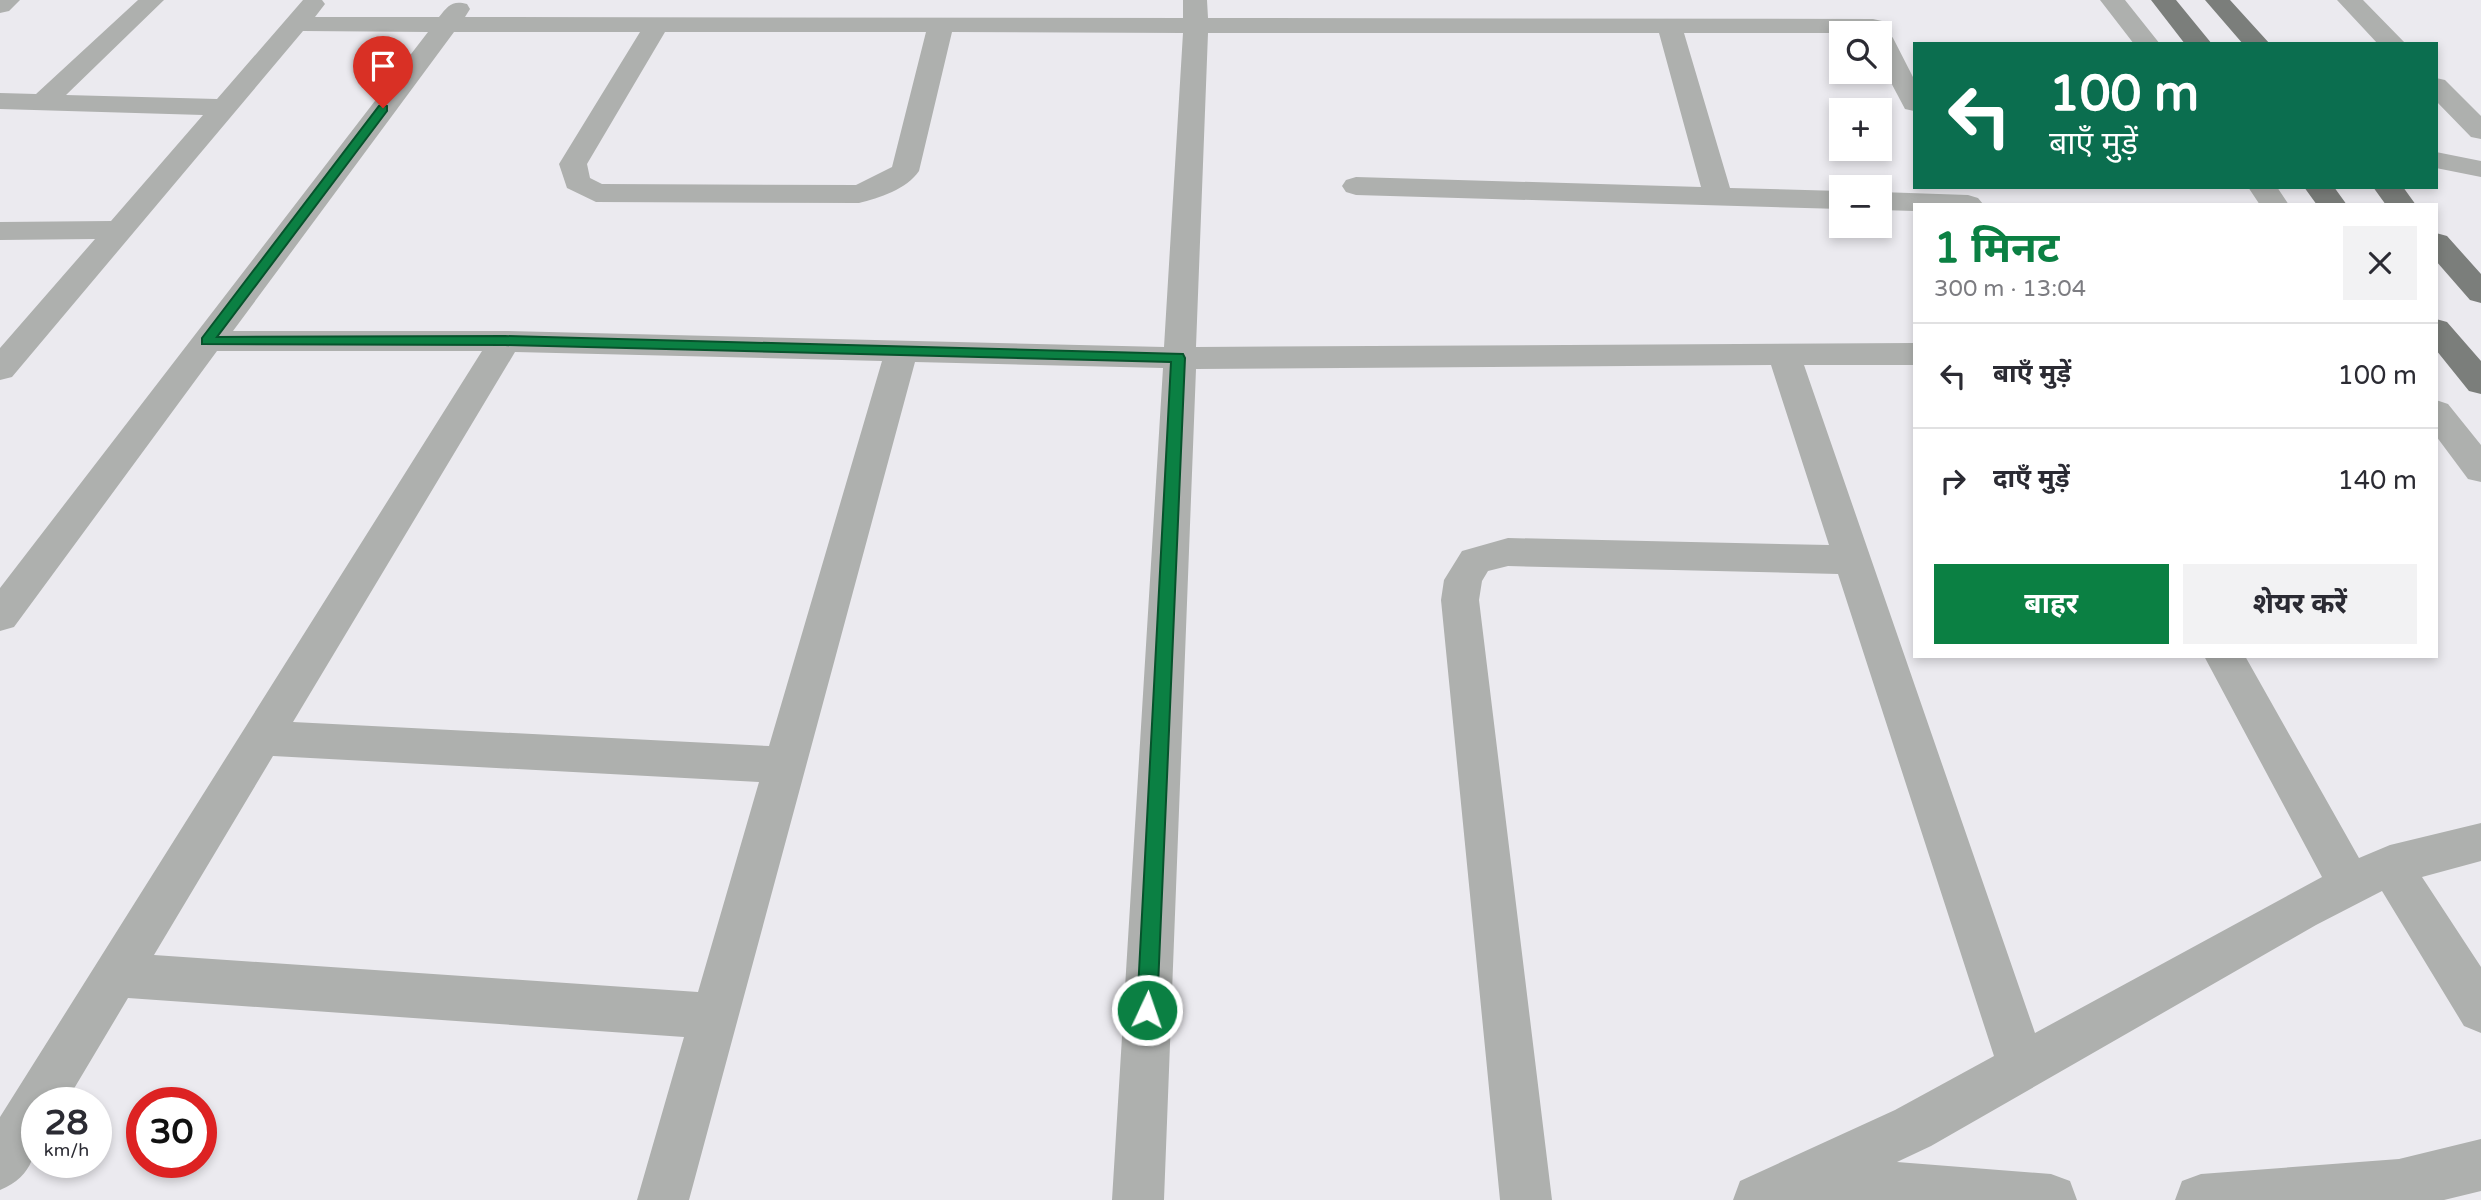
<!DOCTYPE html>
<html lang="hi">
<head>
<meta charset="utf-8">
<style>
	:root { --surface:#fff; --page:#f2f2f3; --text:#2b2b33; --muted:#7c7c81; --line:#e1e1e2; --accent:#0b8043 }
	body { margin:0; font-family:"Varela Round","Noto Sans Devanagari",sans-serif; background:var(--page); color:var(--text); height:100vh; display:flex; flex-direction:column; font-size:26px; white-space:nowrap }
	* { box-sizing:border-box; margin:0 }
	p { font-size:23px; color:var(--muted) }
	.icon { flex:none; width:38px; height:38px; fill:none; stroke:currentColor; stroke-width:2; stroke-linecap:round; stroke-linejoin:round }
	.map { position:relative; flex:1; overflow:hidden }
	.sheet { position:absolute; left:1913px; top:203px; width:525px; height:455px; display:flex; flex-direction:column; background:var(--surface); border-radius:0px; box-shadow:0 4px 10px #0003 }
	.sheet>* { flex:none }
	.hud { position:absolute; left:1913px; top:42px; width:525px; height:147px; border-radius:0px; box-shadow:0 4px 10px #0003; background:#0b6e4f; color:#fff; overflow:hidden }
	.fabs { position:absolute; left:1829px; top:21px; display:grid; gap:14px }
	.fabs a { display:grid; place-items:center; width:63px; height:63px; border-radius:0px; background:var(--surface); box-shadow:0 4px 10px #0003; font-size:35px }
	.speed { position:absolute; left:21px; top:1087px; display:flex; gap:14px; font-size:35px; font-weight:700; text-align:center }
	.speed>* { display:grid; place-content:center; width:91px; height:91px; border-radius:50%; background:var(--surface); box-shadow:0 4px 10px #0003; line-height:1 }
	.speed small { font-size:18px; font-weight:400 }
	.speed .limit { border:10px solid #d22; background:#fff; color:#111 }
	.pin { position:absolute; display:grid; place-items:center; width:60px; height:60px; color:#fff; margin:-72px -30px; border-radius:50% 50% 50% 0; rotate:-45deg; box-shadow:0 0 7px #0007 }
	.pin .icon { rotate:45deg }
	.me { position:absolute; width:77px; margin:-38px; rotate:3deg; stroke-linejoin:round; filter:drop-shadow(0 0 5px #0008) }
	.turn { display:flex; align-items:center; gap:24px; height:147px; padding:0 21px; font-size:32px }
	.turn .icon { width:91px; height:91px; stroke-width:2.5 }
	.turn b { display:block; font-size:49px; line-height:60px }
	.round { display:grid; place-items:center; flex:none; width:74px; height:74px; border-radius:0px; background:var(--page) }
	.headline { display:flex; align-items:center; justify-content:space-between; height:119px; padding:0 21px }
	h1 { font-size:42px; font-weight:700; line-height:52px; color:var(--accent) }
	.button { display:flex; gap:14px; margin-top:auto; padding:14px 21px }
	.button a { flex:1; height:80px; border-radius:0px; background:var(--accent); color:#fff; font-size:28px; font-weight:700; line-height:80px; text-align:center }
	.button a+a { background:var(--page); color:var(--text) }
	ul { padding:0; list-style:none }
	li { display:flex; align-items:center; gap:21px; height:105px; padding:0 21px; border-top:2px solid var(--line) }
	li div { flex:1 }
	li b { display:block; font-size:26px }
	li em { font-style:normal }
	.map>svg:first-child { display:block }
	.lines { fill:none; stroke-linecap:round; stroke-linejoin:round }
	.minor { fill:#aeb0ae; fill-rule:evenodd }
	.tertiary { fill:#aeb0ae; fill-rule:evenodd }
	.primary { fill:#7b7e7b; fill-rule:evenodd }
	.route { fill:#0b8043; stroke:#07532c; stroke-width:2 }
</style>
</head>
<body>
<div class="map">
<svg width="2481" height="1200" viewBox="0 0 2481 1200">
	<rect width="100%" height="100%" fill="#ebeaef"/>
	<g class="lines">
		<path class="minor" d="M0,0H20L9,11L0,13Z
			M138,0H164L66,95L217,99L303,0H322L325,4L315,17H439C448,6 452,0 467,4L470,9L465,17L1183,18V0H1207L1208,18L1873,19L1882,21L1885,26L1882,31L1889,33L1893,38L1914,79V111L1905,109L1880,62V33H1684L1730,188L1841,191V209L1356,195L1346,192L1342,186L1346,180L1356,177L1701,187L1659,33H1208L1196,347L1914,343V365H1804L2035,1033L2322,877L2204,656H2245L2359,858L2390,845L2481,823V861L2422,877L2481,967V1033L2464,1026L2382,891L2316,925L1931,1146L1897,1162L2051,1174L2070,1181L2077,1200H1733L1740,1181L1895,1110L1994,1056L1838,574L1508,566L1488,571L1482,581L1479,600L1552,1200H1500L1441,600L1444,580L1462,551L1508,538L1829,545L1771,365L1196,369L1164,1200H1112L1163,368L915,362L689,1200H637L684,1037L128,998L66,1102H37C37,1141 41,1173 0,1190V1117L482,351H217L14,627L0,631V588L428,32L303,31L12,377L0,380V348L95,239L0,240V222L111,221L203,115L0,109V93L36,94ZM454,32H640L559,164L567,188L596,202L859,203C879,198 907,189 919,171L952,32L1183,33L1164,347L505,331H233ZM665,32H926L892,167L856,185L602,184L590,178L587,164ZM515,352L882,361L769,746L293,722ZM273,756L759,782L698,992L154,955Z
			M2337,0H2363L2406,44H2378Z
			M2436,78L2445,80L2481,116V139L2471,137L2436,101Z
			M2436,152L2481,161V177L2436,168Z
			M1880,192L1968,195L1978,198L1983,204L1914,205V211L1880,210Z
			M2481,1139V1191L2444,1200H2175L2182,1181L2201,1174L2399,1159Z"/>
		<path class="tertiary" d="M2100,0H2125L2160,44H2134Z
			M2248,187H2277L2289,205H2260Z
			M2436,400L2448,404L2481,445V482L2468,479L2436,436Z"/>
		<path class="primary" d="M2151,0H2176L2212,44H2185Z
			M2205,0H2230L2270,44H2243Z
			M2304,187H2334L2347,205H2317Z
			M2373,187H2403L2416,205H2386Z
			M2436,233L2447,236L2481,274V303L2470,300L2436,261Z
			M2436,319L2447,322L2481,361V394L2469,391L2436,350Z"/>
	</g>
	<path class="route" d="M383,105L387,106V111L217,337L505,336L1183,354L1185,358L1157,1010L1154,1017L1147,1019L1140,1017L1137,1010L1171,362L505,345L202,344V338L379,106Z"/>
</svg>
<div class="fabs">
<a><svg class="icon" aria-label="search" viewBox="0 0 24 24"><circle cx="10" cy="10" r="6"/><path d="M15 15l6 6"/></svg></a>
<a>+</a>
<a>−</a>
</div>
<div class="speed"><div>28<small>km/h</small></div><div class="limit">30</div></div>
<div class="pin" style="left:383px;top:108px;background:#d93025"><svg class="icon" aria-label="arrive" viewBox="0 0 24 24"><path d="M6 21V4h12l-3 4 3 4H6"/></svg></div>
<svg class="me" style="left:1147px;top:1010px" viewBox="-20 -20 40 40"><circle r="17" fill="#0b8043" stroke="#fff" stroke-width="3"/><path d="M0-11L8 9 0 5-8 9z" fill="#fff"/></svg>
<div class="hud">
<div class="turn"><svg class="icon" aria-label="left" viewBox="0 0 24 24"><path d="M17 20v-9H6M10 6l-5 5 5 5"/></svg><div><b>100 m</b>बाएँ मुड़ें</div></div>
</div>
<section class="sheet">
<div class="headline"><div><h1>1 मिनट</h1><p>300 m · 13:04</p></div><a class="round"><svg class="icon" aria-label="close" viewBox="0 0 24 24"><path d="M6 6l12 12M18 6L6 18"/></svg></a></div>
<ul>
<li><svg class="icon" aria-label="left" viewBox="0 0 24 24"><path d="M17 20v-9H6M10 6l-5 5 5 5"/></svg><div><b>बाएँ मुड़ें</b></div><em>100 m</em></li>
<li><svg class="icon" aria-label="right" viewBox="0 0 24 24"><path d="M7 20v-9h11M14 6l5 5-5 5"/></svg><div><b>दाएँ मुड़ें</b></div><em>140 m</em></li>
</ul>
<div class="button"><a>बाहर</a><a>शेयर करें</a></div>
</section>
</div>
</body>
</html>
